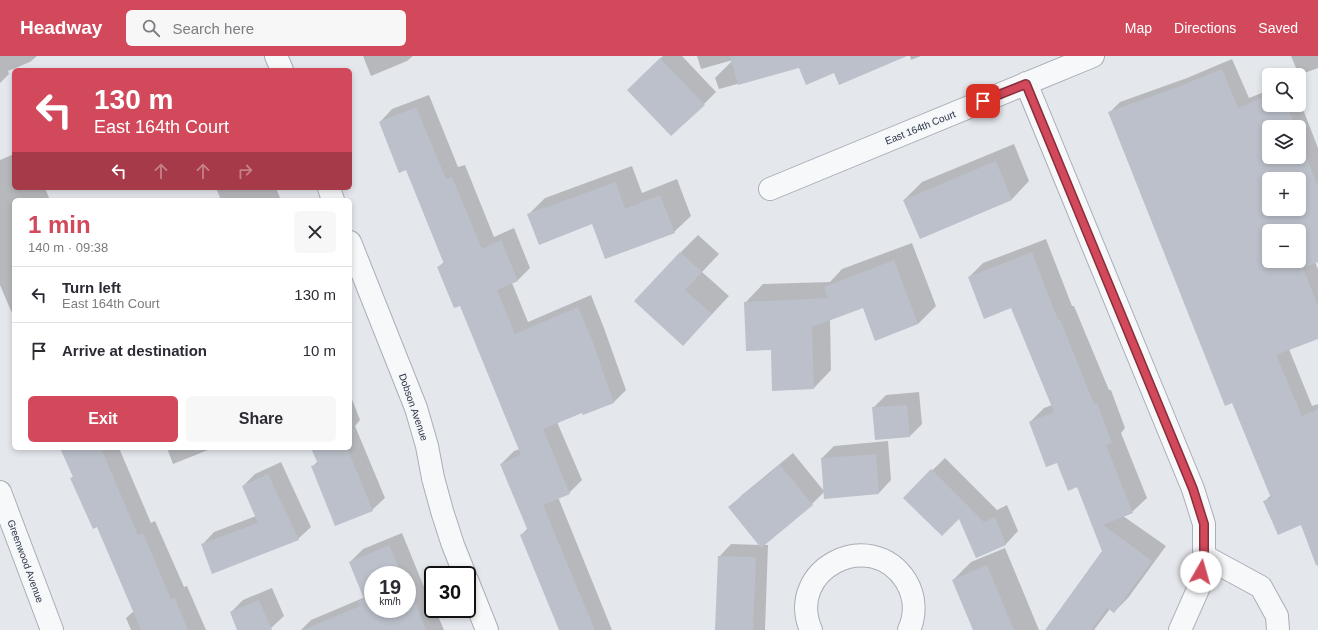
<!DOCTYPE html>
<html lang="en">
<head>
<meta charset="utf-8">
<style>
	:root { --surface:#fff; --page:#f7f7f7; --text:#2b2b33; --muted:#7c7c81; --line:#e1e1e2; --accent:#d1495b }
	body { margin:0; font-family:Arial,sans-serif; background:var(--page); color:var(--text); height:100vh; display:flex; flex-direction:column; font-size:15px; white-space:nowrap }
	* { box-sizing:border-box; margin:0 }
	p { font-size:13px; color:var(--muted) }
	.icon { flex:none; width:22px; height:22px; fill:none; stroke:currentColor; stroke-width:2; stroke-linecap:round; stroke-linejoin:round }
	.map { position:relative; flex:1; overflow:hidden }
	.side { position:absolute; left:12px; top:142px; width:340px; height:252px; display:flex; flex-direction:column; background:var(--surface); border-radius:6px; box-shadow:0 2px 6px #0003 }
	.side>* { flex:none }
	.guide { position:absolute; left:12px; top:12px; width:340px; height:122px; border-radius:6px; box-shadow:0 2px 6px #0003; background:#d1495b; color:#fff; overflow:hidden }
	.buttons { position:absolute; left:1262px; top:12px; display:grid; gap:8px }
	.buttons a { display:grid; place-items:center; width:44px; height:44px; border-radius:6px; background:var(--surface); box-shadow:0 2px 6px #0003; font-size:20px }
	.speed { position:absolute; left:364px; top:510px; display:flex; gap:8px; font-size:20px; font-weight:700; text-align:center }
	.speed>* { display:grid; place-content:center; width:52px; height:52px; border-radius:50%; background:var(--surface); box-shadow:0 2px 6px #0003; line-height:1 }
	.speed small { font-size:10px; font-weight:400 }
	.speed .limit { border:2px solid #111; border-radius:6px; background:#fff; color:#111 }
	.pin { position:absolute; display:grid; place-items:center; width:34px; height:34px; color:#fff; margin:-17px; border-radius:8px; box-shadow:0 2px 6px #0006 }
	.me { position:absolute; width:44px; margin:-22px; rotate:7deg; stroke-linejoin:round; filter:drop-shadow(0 0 3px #0008) }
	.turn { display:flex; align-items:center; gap:14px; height:84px; padding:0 16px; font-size:18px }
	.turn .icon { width:52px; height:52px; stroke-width:2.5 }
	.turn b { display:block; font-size:28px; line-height:34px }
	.lanes { display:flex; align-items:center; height:38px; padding:0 16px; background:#0003; justify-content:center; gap:20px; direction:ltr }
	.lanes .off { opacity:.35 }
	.round { display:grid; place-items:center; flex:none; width:42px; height:42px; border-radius:6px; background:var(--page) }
	.headline { display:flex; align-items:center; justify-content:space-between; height:68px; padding:0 16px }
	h1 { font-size:24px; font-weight:600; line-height:30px; color:var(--accent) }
	.primary-button { display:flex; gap:8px; margin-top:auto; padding:8px 16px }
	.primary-button a { flex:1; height:46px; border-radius:6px; background:var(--accent); color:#fff; font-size:16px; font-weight:600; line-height:46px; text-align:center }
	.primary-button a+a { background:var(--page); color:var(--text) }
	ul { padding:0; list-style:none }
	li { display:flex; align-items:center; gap:12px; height:56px; padding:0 16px; border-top:1px solid var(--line) }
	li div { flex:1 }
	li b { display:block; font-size:15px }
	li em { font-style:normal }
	header { display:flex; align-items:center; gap:24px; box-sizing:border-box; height:56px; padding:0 20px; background:var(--accent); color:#fff }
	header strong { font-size:19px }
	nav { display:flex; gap:22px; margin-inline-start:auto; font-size:14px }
	.search { width:280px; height:36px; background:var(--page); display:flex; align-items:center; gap:10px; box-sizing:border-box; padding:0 14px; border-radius:6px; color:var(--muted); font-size:15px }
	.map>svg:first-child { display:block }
	.shadow { fill:#0003; fill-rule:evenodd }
	.building { fill:#bbc0ca; fill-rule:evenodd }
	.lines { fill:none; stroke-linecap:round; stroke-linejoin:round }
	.minor-casing { stroke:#a9aeb7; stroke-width:24 }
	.minor { stroke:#f7f8fa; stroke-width:22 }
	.route-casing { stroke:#882f3b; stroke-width:10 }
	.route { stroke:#d1495b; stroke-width:7 }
	.labels { text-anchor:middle; stroke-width:3; stroke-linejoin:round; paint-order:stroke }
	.street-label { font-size:10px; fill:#2b3445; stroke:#f4f6f9 }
</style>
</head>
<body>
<header>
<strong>Headway</strong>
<div class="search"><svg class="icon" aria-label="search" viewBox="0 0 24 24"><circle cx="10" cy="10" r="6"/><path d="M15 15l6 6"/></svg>Search here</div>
<nav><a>Map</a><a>Directions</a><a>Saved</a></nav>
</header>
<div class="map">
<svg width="1318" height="574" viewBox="0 0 1318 574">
	<rect width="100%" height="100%" fill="#e4e7ec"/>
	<path class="shadow" d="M0,0H37L30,6L8,15L9,18L0,27Z
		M363,0H413L407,5L371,20Z
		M663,0H682L716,36L704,48L641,21Z
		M697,0H905L835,16L800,11L719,33L715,22L733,4L701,13Z
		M910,0H921L911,4Z
		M1291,0H1318V12L1299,19Z
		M1232,3L1249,42L1269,34V49H1299V43L1318,92V205L1315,206L1318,213V282L1289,293L1312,350L1318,348V511L1301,468L1265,445L1271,439L1233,346L1109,57L1120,46L1187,22ZM1269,71H1299V101H1269ZM1269,123H1299V153H1269ZM1269,175H1299V205H1269Z
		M429,39L458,111L465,109L494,181L514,172L530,212L518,224L512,227L528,266L591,239L604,272L626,334L614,346L583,358L582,355L557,366L582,424L569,437L558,441L612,574H560L521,479L528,472L501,408L514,395L520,393L461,248L438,211L444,206L406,113L380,66L392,53Z
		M1014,88L1029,125L1012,143L920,182L904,144L922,126Z
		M14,98V132H45L50,144H14V262L0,229V104Z
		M632,110L642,137L677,123L691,160L674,176L528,159L545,142Z
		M216,132H276L281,144H221Z
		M698,179L719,198L702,216L729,240L683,289L680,197Z
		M1046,183L1072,250H1074L1109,334H1111L1125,372L1121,377L1147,442L1132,456L1123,460L1166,490L1128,542L1114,556L1110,553L1094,574H1054L1103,496L1078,430L1058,406L1030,366L1044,352L1052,349L1012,251L969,221L983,207Z
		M912,187L936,250L918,268L863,251L830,263L831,314L814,332L771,293L746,246L763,228L830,226L842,213Z
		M919,336L922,368L909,381L873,352L886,339Z
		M350,338L360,364L355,370L385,442L372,454L312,411L318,405L312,392H350Z
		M888,385L891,424L879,437L824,436L812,448L763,489H768L765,574H716L719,501L731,488L760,489L730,451L742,439L793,397L824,435L822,402L834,390Z
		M61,392H119L151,467L155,465L184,531L187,530L206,574H131L126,562L134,555L97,470L72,422L74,420Z
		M167,392H213L173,408Z
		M945,402L997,454L1007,449L1018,475L1006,488L976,501L959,461L904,442Z
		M281,406L311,471L298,483L202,489L214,476L256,460L243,430L255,418Z
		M402,477L424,531L426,530L433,547V553H435L444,574H301L311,564L363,542L364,541L350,506L363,493ZM373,519H407V553H373Z
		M1005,492L1039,574H974L953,524L971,506Z
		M272,532L284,560L269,574H238L231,556L243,544Z"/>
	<path class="building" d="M730,0H907L839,29L834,17L806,29L799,12L738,29Z
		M660,2L705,49L671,80L627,34Z
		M1222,13L1238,52L1269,39V49H1287L1293,65H1292L1294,71H1269V101H1299V83L1318,130V206L1303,212L1318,250V283L1276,299L1302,360L1318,353V509H1316L1301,469L1278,479L1263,445L1271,442L1232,347L1225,350L1108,56L1175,32ZM1269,123H1299V153H1269ZM1269,175H1299V205H1269Z
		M416,51L446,123L452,121L482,193L501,184L518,225L497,234L515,278L578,251L592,284L614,347L583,359L582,357L543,373L570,438L543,449L595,574H559L520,479L528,475L500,408L521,399L460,250L454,252L437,211L444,208L406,114L399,117L379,66Z
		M996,105L1012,144L920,183L903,144Z
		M616,126L625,153L660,139L675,177L605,203L592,168L539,189L527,158Z
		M680,196L702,216L685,234L712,258L683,290L634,245Z
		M1032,196L1058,264L1060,263L1094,348L1097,347L1112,387L1106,389L1133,457L1103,469L1152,505L1114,557L1107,552L1091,574H1045L1102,495L1077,431L1068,435L1057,407L1046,411L1029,366L1054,356L1011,252L984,263L968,221Z
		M894,204L918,268L875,285L863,252L812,271L814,333L772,335L771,294L746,295L744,246L828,242L824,231Z
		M907,349L910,381L875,384L872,351Z
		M60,392H101L138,479L143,477L171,543L175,542L188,574H141L97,471L93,473L70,422L73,421Z
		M311,392H347L373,455L335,470L311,410L318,408Z
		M876,398L879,438L824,443L821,402Z
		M780,409L813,449L761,492L728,451Z
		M931,413L984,466L995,461L1006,489L976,502L959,463L942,480L903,442Z
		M268,418L299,484L212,518L201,488L258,467L242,430Z
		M389,489L402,519H373V553H407V532L411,543L413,542L426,574H303L360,550L358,545L364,543L349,506Z
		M718,500L756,501L753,574H715Z
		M987,509L1014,574H973L952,524Z
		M259,544L272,574H237L230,556Z"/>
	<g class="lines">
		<defs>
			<path id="minor" d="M276,0L282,14
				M1026,27L1193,433L1204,468V500L1199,531L1180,574
				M329,132L333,144
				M770,133L1093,0
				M350,186L416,352L427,390L433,422L442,455L453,489L465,519
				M0,436L52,574
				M1204,500L1261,531L1277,560L1278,574
				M467,524L487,574
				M811,574C785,514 870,469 906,525C915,540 916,558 909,574"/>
		</defs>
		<use href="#minor" class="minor-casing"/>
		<use href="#minor" class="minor"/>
	</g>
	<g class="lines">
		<defs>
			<path id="route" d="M983,45L1026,28L1193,433L1204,468V500L1201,516"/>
		</defs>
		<use href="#route" class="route-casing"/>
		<use href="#route" class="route"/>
	</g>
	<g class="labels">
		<g class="street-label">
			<text transform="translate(920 71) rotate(-22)" y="4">East 164th Court</text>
			<text transform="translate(414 351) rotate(71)" y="4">Dobson Avenue</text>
			<text transform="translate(26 505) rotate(70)" y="4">Greenwood Avenue</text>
		</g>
	</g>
</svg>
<div class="buttons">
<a><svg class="icon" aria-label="search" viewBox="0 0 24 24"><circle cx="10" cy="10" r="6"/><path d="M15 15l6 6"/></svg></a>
<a><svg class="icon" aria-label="layers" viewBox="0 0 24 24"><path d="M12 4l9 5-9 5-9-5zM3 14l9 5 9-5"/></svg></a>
<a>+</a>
<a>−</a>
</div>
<div class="speed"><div>19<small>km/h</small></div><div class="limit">30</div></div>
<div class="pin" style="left:983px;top:45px;background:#d93025"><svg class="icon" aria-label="arrive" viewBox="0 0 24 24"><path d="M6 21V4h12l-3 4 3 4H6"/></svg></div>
<svg class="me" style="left:1201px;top:516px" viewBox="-20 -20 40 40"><circle r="19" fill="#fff"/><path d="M0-13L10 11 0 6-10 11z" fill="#d1495b"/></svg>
<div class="guide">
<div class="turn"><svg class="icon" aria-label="left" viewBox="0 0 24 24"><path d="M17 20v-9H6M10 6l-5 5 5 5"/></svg><div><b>130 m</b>East 164th Court</div></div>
<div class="lanes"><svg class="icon" aria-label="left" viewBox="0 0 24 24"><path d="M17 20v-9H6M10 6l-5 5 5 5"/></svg><svg class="icon off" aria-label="ahead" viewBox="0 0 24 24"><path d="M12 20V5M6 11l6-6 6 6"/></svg><svg class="icon off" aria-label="ahead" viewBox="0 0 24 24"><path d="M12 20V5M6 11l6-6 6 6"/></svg><svg class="icon off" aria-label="right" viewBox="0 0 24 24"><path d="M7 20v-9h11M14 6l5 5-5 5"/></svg></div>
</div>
<section class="side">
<div class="headline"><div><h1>1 min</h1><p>140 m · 09:38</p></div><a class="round"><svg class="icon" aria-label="close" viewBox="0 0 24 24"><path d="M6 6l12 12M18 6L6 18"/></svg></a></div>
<ul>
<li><svg class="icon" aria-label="left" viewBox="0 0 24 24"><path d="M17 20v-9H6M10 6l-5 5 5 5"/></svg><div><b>Turn left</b><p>East 164th Court</p></div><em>130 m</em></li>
<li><svg class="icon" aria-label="arrive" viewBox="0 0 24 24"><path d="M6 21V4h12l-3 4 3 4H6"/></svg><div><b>Arrive at destination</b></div><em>10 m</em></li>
</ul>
<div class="primary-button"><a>Exit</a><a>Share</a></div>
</section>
</div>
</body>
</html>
